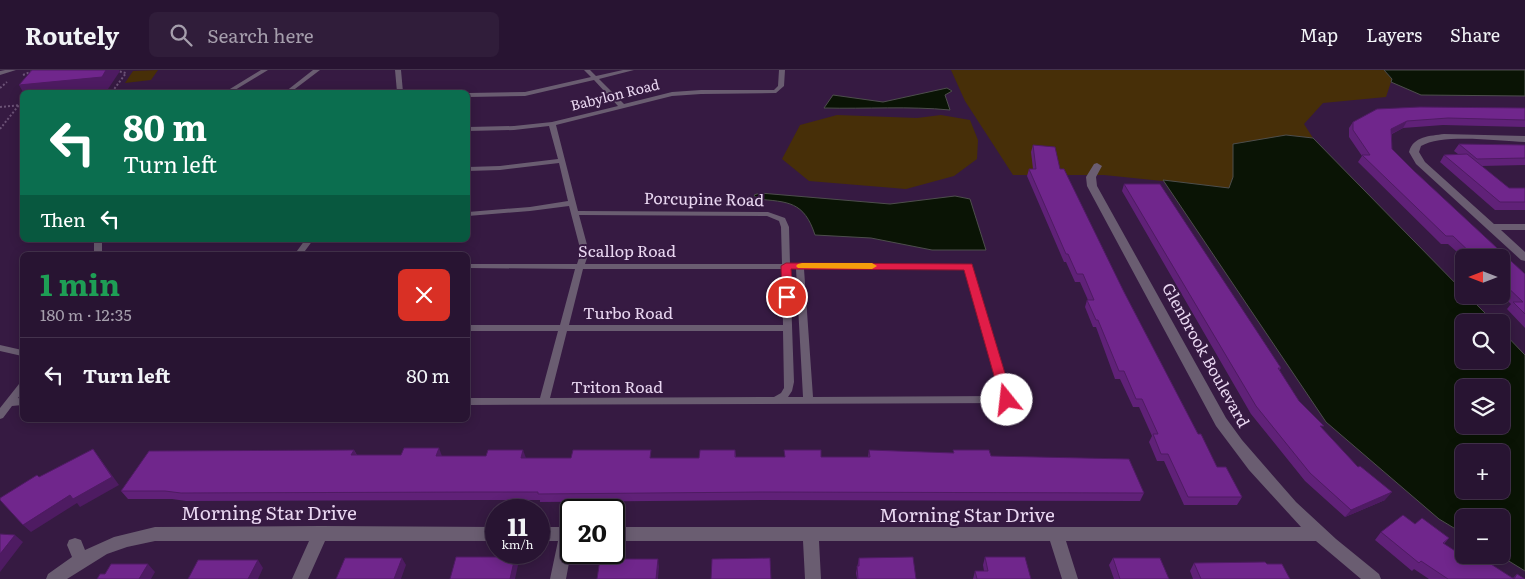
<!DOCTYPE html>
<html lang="en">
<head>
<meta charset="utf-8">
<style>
	:root { --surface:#281432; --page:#301d3a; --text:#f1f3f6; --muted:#a59eac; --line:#44334d }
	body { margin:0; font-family:Literata,serif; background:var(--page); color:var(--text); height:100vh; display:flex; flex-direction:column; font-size:19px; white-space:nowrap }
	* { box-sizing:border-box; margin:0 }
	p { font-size:16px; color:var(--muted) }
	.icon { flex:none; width:28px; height:28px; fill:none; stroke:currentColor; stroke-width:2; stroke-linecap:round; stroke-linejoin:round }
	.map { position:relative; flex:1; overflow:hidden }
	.details { position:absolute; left:20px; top:182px; width:450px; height:170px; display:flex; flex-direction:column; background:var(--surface); border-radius:8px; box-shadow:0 2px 12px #0003,0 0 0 1px var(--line) }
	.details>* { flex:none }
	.hud { position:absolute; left:20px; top:20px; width:450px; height:152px; border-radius:8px; box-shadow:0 2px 12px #0003,0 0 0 1px var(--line); background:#0b6e4f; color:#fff; overflow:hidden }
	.needle { width:32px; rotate:270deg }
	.tools { position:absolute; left:1455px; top:179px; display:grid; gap:10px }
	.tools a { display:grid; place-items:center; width:55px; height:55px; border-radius:8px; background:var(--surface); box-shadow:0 2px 12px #0003,0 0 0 1px var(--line); font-size:25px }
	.speed { position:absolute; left:485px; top:429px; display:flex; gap:10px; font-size:25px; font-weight:700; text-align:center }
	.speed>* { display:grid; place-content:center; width:65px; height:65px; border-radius:50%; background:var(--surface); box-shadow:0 2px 12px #0003,0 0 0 1px var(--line); line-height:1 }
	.speed small { font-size:12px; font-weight:400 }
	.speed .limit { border:2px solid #111; border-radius:8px; background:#fff; color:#111 }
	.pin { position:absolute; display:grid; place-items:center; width:42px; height:42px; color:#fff; margin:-21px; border:2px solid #fff; border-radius:50%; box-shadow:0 1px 5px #0007 }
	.me { position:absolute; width:55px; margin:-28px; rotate:344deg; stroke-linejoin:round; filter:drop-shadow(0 0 4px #0008) }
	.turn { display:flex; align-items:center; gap:18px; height:105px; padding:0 20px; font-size:22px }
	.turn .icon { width:65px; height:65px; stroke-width:2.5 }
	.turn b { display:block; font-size:35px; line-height:42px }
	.then { display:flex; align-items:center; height:48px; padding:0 20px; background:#0003; gap:10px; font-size:19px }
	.round { display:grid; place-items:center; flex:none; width:52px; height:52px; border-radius:8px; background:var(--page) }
	.summary { display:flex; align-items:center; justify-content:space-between; height:85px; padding:0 20px }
	h1 { font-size:30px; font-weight:700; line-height:38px; color:#1e9e55 }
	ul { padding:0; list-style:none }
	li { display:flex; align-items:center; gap:15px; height:75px; padding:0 20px; border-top:1px solid var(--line) }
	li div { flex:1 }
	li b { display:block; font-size:19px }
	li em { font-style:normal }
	header { display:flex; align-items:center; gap:30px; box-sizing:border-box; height:70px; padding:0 25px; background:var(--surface); border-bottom:1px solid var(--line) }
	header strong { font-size:24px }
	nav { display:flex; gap:28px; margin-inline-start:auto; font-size:18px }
	.search { width:350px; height:45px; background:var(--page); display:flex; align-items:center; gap:12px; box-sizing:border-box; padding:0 18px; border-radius:8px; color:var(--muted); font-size:19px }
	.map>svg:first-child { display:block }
	.green { fill:#472f08 }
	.water { fill:#0a1405; stroke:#4d4e4c; fill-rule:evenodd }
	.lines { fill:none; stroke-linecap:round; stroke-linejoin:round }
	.path { stroke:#6c5377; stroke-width:2; stroke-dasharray:2 2; stroke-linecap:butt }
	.service { fill:#6a5d71; fill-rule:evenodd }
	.minor { fill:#6a5d71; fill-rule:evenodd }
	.wall { fill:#602178 }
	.shaded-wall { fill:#4e1b62 }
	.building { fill:#70268c; stroke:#4e1b62 }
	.route { fill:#e11d48; stroke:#92132f }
	.slow { fill:#f59e0b }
	.labels { text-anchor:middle; stroke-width:4; stroke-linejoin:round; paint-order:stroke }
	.far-street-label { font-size:14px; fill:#e9d7f1; stroke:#361a42 }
	.street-label { font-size:16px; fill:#e9d7f1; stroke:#361a42 }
	.near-street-label { font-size:19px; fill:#e9d7f1; stroke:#361a42 }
</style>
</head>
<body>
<header>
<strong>Routely</strong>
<div class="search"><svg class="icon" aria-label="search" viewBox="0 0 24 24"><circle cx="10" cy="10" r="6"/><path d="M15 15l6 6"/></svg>Search here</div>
<nav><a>Map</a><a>Layers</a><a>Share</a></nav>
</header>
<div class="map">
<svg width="1525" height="509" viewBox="0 0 1525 509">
	<rect width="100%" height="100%" fill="#361a42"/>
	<path class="green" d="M158,0L151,10L125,13L133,1Z
		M951,0H1384L1392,9L1386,27L1323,33L1304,54L1313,68L1286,65L1233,107L1230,118L1104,105H1013L965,31Z
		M837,45L917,48L941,45L970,50L978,70L977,89L954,106L906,119L809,111L782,89L800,55Z"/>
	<path class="water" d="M1384,0H1525V26L1421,25L1391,12L1392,9Z
		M947,18L952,21L945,25L950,40C909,36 866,39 824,38L833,25L883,32Z
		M1286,65L1313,68L1464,222V225H1467L1494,252H1464V290H1501V260L1525,285V501L1499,485H1501V448H1464V464L1439,449L1326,352L1163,110L1229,118L1233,107V74ZM1464,318H1501V355H1464ZM1501,382V420H1464V382Z
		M760,123L890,134L955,126L970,129L986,180H932L871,168L815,165C804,131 788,132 757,129L754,125Z"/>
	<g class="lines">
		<path class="path" d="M23,5L35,0
			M0,18L7,12
			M112,22L126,3L118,1
			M0,37L22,35
			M0,59L19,35"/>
		<path class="service" d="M5,0H16L0,5V1Z
			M261,0H268L235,20H273L276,22H225Z
			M313,0H320L291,22H285Z
			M395,0H401L403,22H397Z
			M584,0H590L596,6L623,0H634L599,9L624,34L672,22L701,20H774L778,16L779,0H785L784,16L776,23L701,24L672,26L556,55L578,141L768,142L785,148L789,157L790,194L971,195L1012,330L1010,333L468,335V328H540L558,261H468V255H560L575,199L468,198V194H577L581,182L569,136L530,141L468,146V142L530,137L568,131L559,93L500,100L468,101V97L500,96L558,89L549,56L514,60L468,61V57L514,56L552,52L618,36L594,10L525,26L468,27V23L525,22L591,7ZM579,145L767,146L779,151L781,157L782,194H585L589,182ZM583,199H782L783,255H569ZM790,199H796L803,327H788L792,321L794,312ZM804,199H965L1001,326L813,327ZM567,261H783L784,318L781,323L774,327L550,328Z
			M94,170H102V185H94Z
			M305,170H313L302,185H294Z
			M0,275L22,280V286L0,281Z
			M22,313V322L18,328L22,329V335L12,336L3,348L0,349V338L19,314Z"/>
		<path class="minor" d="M1444,64L1525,66V72C1500,71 1442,63 1421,76L1419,82L1425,92L1494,154H1525V160H1501L1525,182V191L1521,190L1416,94L1409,82C1413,66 1430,66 1444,64Z
			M1097,93L1102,96L1096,107L1097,116L1226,348L1242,370L1296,432L1336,469L1379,504L1381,509H1361L1316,471H1066L1078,509H1062L1050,471H819L821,509H805L803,471H614V457H1301L1249,400L1216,356L1087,116L1086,107L1094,94Z
			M321,456L496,457V471H325L308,509H292L309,471H155L127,477L107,484L67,509H46L48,504L72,487L67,475L69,470L75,468L81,470L85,480L114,467L155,457Z
			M539,457H571V482L566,509H550L558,471H539Z"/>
	</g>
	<path class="wall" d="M1525,38V57L1443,55L1403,58L1392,64V79L1413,100L1525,204V258L1507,239L1511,234L1501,224V188H1464L1448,174H1441L1358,92L1362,86L1349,67V58L1353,52Z
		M1459,74L1525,75V95L1481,96L1509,118H1525V140H1495L1440,92L1444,85L1458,84L1454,81Z
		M1033,75L1060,99L1198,364L1217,397L1242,427L1237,435H1184L1164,391H1157L1149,372L1152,366L1139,337H1133L1120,309H1115L1096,257H1093L1085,237L1087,230H1088L1080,212H1075L1066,192H1064L1027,106L1029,99H1033L1031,82Z
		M1124,114L1281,298L1279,301L1299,331L1322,359L1385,430L1345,447L1305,411L1251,344L1122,121Z
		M354,380L357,385L442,386L526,388H699L735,380L736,387H868L869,380L953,383V380L991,386L1144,423L1140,431L762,430L540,432V430H478L186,431L172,429H128L121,421Z
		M1415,454L1449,468L1444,474L1469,490L1473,485L1513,508L1517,504L1525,509H1429L1414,499L1412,501L1375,470L1381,462Z
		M985,487L1031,509H973L975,501H984L983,495Z
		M859,488L916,509H857L856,503Z
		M1113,488L1169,509H1114L1109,495Z
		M1194,493L1267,494L1290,509H1193L1190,501Z"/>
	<path class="shaded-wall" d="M106,0H119L120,1L108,19L76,22H23L19,15Z
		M1407,51L1403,58L1387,66L1391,59Z
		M439,378L442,386H436Z
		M93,379L99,387L119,415L80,437L77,433L31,462L23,455L70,425Z
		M354,380L358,388L351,385Z
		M523,380L526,388H521Z
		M1392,422L1385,430L1345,447L1351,440Z
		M15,465L23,472L0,502V484Z
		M515,487L518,495L515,509H510Z
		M402,488L406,495L401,509H394Z
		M658,489L659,497L658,509H656Z
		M258,490L263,498L258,509H248Z
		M148,494L155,502L151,509H139Z"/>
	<path class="building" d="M32,0H106L102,7L19,15Z
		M1420,37L1525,38V50L1448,48L1407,51L1391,59L1392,79L1413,100L1525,204V244L1513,232H1523L1501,211V188H1476L1453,166H1446L1362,85H1370L1353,60V52L1377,39Z
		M1459,74L1525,75V88L1477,89Z
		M1033,75L1055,77L1060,99H1064L1124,222L1198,364H1201L1217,397H1226L1242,427H1188L1168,384H1161L1153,364H1158L1142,329H1136L1124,301H1119L1098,250H1096L1087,230H1094L1083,204H1077L1068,184H1066L1029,99H1036Z
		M1467,84L1509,118H1525V132H1500L1444,85Z
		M1124,114H1160L1281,298H1278L1299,331L1324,356H1320L1358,397L1360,396L1392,422L1351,440L1310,403L1256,336Z
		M404,378H439L436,386H486L488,380H523L521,388H571L573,380H651L650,388H699L700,380H735V387H785L784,380H821V387H870L869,380L954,383L953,380H989L991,386L1129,389L1144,423L762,422L538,424V422H475L181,423L165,421H121L149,381L354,380L351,385H401Z
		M93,379L112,407L73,429L70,425L23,455L0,430V428L37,405L39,407Z
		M1403,445L1415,454L1422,448L1449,468L1443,473L1469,490L1474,485H1477L1514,509L1517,504L1525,509H1448L1421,491L1419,493L1381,462Z
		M0,464L15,465L0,484Z
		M456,487H515L510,509H450Z
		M913,487L916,509H858L857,496H859V488Z
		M985,487H1025L1031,509H977L975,501H988Z
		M345,488H402L394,509H336Z
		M770,488L771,509H711L712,489Z
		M1113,488H1160L1169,509H1120Z
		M600,489H658L656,509H597Z
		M198,490H258L248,509H188Z
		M1265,492L1267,494H1282L1290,509H1201L1194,493Z
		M111,494H148L139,509H97L100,504H105Z"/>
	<path class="route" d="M786,193L972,194L1013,330L1011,333H1002L1001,330L964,200L791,199L793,227L787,230L782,227L781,196Z"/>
	<path class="slow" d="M802,193H872L877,196L872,199L798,198L796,196L798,194Z"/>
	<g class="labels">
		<g class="far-street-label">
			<text transform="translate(615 25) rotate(-14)" y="5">Babylon Road</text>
		</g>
		<g class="street-label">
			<text transform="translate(704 129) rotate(1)" y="6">Porcupine Road</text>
			<text x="627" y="187">Scallop Road</text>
			<text x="628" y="249">Turbo Road</text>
			<text transform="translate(1206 285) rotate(61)" y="6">Glenbrook Boulevard</text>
			<text x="617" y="323">Triton Road</text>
		</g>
		<g class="near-street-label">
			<text x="269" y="450">Morning Star Drive</text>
			<text x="967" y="452">Morning Star Drive</text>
		</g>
	</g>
</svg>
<div class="tools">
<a><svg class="needle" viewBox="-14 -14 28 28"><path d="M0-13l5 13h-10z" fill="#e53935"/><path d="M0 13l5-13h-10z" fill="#a59eac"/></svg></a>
<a><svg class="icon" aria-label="search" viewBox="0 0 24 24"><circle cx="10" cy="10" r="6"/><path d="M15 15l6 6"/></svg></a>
<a><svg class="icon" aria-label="layers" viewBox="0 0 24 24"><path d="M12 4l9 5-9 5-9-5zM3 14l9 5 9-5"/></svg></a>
<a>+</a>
<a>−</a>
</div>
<div class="speed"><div>11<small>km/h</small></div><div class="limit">20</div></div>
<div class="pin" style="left:787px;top:227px;background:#d93025"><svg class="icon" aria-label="arrive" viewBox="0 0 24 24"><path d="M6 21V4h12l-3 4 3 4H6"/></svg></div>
<svg class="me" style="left:1007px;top:330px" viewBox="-20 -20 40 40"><circle r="19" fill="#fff"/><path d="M0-13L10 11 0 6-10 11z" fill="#e11d48"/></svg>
<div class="hud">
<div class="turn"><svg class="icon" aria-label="left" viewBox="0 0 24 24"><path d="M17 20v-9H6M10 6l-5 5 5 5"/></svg><div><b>80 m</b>Turn left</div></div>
<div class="then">Then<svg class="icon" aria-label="left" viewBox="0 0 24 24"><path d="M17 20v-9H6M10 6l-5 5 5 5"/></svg></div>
</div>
<section class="details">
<div class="summary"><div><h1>1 min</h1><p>180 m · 12:35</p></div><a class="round" style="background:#d93025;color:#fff"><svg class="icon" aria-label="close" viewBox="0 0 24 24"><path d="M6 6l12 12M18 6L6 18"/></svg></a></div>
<ul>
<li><svg class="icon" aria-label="left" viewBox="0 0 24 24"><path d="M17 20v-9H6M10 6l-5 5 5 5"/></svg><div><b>Turn left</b></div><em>80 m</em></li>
</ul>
</section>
</div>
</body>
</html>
